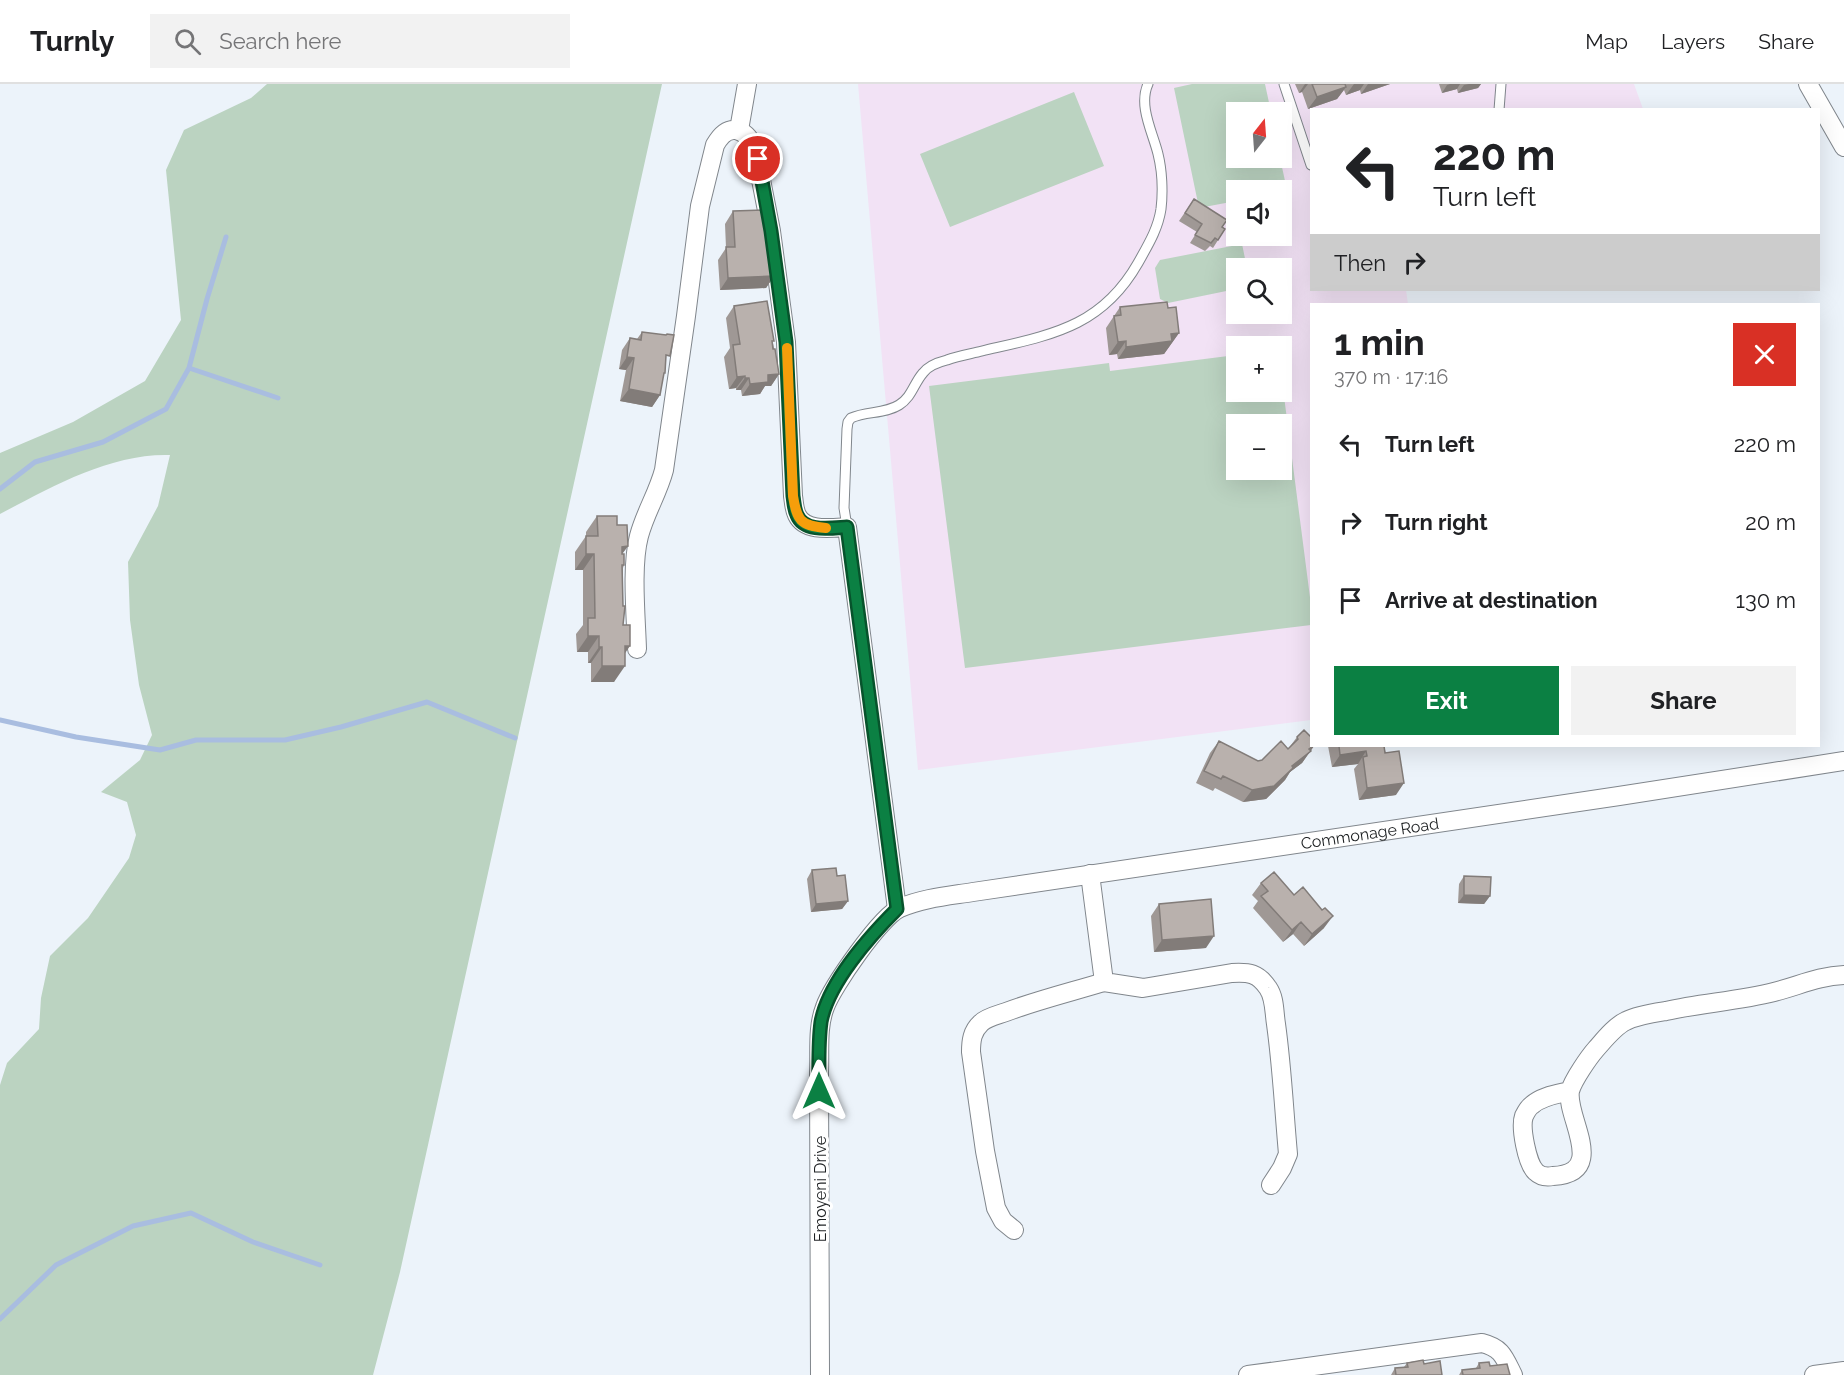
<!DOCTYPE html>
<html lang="en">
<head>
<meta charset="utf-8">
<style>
	:root { --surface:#fff; --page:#f2f2f2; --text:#202124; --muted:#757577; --line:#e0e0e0; --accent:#0b8043 }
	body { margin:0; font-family:Raleway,sans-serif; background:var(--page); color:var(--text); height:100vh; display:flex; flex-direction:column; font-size:22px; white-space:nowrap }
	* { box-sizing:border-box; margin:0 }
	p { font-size:20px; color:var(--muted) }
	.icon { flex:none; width:33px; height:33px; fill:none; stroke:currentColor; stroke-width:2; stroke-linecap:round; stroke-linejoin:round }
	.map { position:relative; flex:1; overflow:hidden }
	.details { position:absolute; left:1310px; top:219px; width:510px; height:444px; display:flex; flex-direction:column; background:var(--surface); border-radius:0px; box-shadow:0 6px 24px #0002 }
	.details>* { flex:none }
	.top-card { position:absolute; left:1310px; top:24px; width:510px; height:183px; border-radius:0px; box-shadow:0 6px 24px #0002; background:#fff; color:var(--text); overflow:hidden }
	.needle { width:39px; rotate:17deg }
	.fabs { position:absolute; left:1226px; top:18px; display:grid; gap:12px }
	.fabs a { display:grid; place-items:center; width:66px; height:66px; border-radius:0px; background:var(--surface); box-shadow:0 6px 24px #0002; font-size:30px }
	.pin { position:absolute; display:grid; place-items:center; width:51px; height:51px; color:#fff; margin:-26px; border:3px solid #fff; border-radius:50%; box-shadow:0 2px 6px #0007 }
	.me { position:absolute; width:66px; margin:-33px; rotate:0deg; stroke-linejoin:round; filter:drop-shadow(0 0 4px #0008) }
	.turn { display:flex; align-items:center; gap:21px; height:126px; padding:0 24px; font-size:27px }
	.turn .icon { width:78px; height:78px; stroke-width:2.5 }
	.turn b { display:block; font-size:42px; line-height:51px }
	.then { display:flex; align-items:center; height:57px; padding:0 24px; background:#0003; gap:12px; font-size:22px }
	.round { display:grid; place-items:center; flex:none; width:63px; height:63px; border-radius:0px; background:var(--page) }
	.summary { display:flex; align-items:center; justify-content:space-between; height:102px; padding:0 24px }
	h1 { font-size:36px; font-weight:700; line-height:45px }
	.action { display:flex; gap:12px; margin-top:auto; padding:12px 24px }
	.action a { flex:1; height:69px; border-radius:0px; background:var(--accent); color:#fff; font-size:24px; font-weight:700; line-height:69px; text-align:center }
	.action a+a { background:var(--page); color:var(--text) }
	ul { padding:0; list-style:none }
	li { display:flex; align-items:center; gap:18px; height:78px; padding:0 24px }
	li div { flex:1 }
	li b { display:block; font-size:22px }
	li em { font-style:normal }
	header { display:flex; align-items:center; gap:36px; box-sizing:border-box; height:84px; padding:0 30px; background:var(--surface); border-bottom:2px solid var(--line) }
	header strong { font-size:28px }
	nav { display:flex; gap:33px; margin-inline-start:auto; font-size:21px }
	.search { width:420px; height:54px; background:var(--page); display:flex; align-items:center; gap:15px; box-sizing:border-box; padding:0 21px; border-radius:0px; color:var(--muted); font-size:22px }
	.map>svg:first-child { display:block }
	.education { fill:#f2e2f5; fill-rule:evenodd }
	.green { fill:#bbd3c1; fill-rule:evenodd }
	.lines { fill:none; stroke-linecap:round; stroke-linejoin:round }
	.stream { stroke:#a9bde0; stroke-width:5 }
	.lane-casing { stroke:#80868c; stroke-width:11 }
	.street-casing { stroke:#80868c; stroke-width:20 }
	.lane { stroke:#fff; stroke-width:9 }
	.street { stroke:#fff; stroke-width:18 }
	.wall { fill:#9f9895 }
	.shaded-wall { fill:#827c79 }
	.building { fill:#b9b1ad; stroke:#827c79; stroke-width:1.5 }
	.route-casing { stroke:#07532c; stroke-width:15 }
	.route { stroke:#0b8043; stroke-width:10 }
	.slow { stroke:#f59e0b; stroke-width:10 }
	.labels { text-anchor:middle; stroke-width:6; stroke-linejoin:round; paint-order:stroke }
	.street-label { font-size:16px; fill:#1c1f21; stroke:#fff }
</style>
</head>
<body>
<header>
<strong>Turnly</strong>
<div class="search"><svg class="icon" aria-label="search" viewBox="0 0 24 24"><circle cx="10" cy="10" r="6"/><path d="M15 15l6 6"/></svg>Search here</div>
<nav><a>Map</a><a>Layers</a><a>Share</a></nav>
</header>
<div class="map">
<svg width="1844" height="1291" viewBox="0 0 1844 1291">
	<rect width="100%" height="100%" fill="#ecf3fa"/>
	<path class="education" d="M858,0H1634L1643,25L1311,26V206H1406L1408,220H1311V636L918,686ZM1236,28H1281V74H1236ZM1236,106H1281V152H1236ZM1236,184H1281V230H1236ZM1236,262H1281V308H1236ZM1236,340H1281V386H1236Z"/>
	<path class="green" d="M267,0H662L400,1188L373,1291H0V1001L7,979L39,945L41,914L50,872L88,834L129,774L136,751L127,718L101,708L140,676L152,651L139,601L130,536L128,478L158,422L170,371C111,369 51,403 0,430V369L73,338L145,297L181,236L166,86L184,46L251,14Z
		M1192,0H1265L1271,28H1236V74H1280L1287,106H1236V117L1199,124L1174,4Z
		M1074,8L1104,82L950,143L920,70Z
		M1242,160L1247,184H1236V205L1168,219L1160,215L1155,184L1160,176Z
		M1236,271V308H1281V289L1311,521V541L965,584L929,302L1109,279L1110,287ZM1236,340H1281V386H1236Z"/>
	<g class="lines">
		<path class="stream" d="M189,284L278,314
			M0,405L35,378L103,358L166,325L189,284L207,215L226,153
			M0,636L76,653L160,666L196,656H285L341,643L427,618L515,654
			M0,1235L56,1181L133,1142L191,1129L253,1158L320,1181"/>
		<defs>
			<path id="lane" d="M1284,0L1311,81
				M1499,26L1501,0
				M847,443L844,424L847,345L848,338L851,334C866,327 885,330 899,321C912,313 914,299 923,289C928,282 939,278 947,276C958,272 970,270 982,267C1050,251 1101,244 1138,179C1148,161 1158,145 1161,125C1163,108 1162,86 1158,70C1153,49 1138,22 1148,0"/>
			<g id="street">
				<path d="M1808,0L1844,63"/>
				<path d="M739,46L747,0"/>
				<path d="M637,565C636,533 631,482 639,452C645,429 658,409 664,386L686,232L700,122L715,61C728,38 745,43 755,65L771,147L786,258L793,412C794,418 794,425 797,431C805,448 831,444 847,443L897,825"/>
				<path d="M1090,790L1104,898L1143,904L1232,889C1249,888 1258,889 1268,904C1275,914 1274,928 1276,940C1282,983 1284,1026 1288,1070L1282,1084L1271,1101"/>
				<path d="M1570,1007C1558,1010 1542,1012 1532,1021C1529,1023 1526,1028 1524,1032C1520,1043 1527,1080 1536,1088C1540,1092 1547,1093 1553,1092C1609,1089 1565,1033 1570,1007C1573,996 1589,973 1596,965C1604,956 1615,942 1626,937C1638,931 1653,929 1666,927C1702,919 1738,917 1774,908C1798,902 1819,892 1844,891"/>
				<path d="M1014,1146L1003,1137L996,1124L985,1067L971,968C971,957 972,947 981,939C987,933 998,931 1006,928C1038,916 1071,908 1104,898"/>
				<path id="s1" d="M820,1291L819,988C820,967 817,943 825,923C832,903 881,832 900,824C923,814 948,812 973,808L1619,712L1844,677"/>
				<path d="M1248,1291L1482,1259C1502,1264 1504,1273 1513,1291"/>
				<path d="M1814,1291L1844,1287"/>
			</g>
		</defs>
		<use href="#lane" class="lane-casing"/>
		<use href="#street" class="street-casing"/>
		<use href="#lane" class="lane"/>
		<use href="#street" class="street"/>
	</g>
	<path class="wall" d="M1295,0H1390L1361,10L1360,6L1346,11L1344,6L1337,15L1308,25L1302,8L1299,9Z
		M1439,0H1481L1478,4L1458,9L1457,5L1442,9Z
		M1194,115L1225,145L1213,164L1210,162L1205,167L1190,159L1197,148L1179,137Z
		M733,127L767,156L774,192L766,204L720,206L718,176L726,164L725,140Z
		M734,222L773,259L779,290L771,302H765L760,310L742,312L741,306H736V304L729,305L724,273L730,264L726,234Z
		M1120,223L1168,224L1179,249L1164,270L1118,275L1117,270L1109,271L1106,244Z
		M642,248L665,251L667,250L666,278L660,311L652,323L620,317L626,286L619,285L622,266L630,254L637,255Z
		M597,432L617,441L628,462L622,470L624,481L623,484V541L625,570L614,598H591V579H588V568H577L576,550L583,541V486H575V468L586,452V448Z
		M1297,653L1311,662H1314L1302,679L1290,688L1285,696L1266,715L1243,718L1215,704L1213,707L1196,699L1210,669L1219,657L1258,677L1262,676L1288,665Z
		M1328,662H1384L1396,711L1359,716L1354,685L1358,680L1332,683Z
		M812,786L837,792L848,817L842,825L811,828L807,795Z
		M1464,792L1490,812L1484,820L1458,819L1459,800Z
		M1261,799L1294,811L1322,826L1324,844L1304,862L1293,850L1283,858L1253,824L1258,817L1252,811Z
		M1159,820L1206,864L1154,868L1151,832Z
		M1407,1279L1424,1280L1442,1291H1391L1395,1284L1404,1283Z
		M1479,1279L1490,1282L1510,1291H1459L1462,1286L1476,1284Z"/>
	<path class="shaded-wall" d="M1305,0H1308L1302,8L1299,9Z
		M1354,0H1364L1360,6L1346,11Z
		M1368,0H1390L1361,10Z
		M1450,0H1460L1457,5L1442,9L1447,1Z
		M1469,0H1481L1478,4L1458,9L1464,1Z
		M1346,3L1337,15L1308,25L1317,13Z
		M774,192L766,204L720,206L728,194Z
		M1179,249L1164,270L1118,275L1126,263L1171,250Z
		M1126,257L1117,270L1109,271L1118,258Z
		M627,273L634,274L626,286L619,285Z
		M779,290L771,302H765L760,310L742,312L750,300L768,291Z
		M745,292L736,304L729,305L737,293Z
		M745,294H749L741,306H736Z
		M629,305L660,311L652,323L620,317Z
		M628,462L616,478L622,463Z
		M586,470H594L583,486H575Z
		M588,552H599L588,568H577Z
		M625,562H630L619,578Z
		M599,563H602L591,579H588Z
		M602,582H625L614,598H591Z
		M1313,662H1314L1302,679L1290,688L1285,696L1266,715L1243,718L1252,706L1292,682Z
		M1366,667L1358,680L1332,683L1340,671Z
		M1404,699L1396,711L1359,716L1367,704Z
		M1464,811L1490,812L1484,820L1458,819Z
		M848,817L842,825L811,828L816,820Z
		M1333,832L1324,844L1304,862L1312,850Z
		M1301,838L1293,850L1283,858L1292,846Z
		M1214,852L1206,864L1154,868L1162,856Z"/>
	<path class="building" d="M1312,0H1345L1346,3L1317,13Z
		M1194,115L1227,136L1222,143L1225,145L1218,156L1215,154L1211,159L1195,151L1202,140L1185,129Z
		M765,126L767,156H772L774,192L728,194L726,163H735L733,127Z
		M767,217L774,257H772L773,265H775L779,290L768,291V298L750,300L749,294H745V292L737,293L733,261L740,260L734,222Z
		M1167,218L1168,224L1176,223L1179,249L1171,250L1172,257L1126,263V257L1118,258L1114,232L1121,231L1120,223Z
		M642,248L666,251L667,250L674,251L670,272L666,271L665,289H664L660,311L629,305L634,274L627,273L630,254L641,256Z
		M597,432H617V441H627L628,462L622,463V470H624V481H622L623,522H625L623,541H630V562H625V582H602V563H599V552H588V534H595L594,470H586V452H598Z
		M1304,646L1311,653V662H1313L1309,665L1311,667L1292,682L1293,684L1274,702L1252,706L1223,692L1221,695L1204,687L1219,657L1258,677L1262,676L1281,657L1288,665L1298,655L1297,653Z
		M1339,662H1384L1385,669L1399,667L1404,699L1367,704L1363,673L1367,672L1366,667L1340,671Z
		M836,784L837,792L845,791L848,817L816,820L812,786Z
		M1274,788L1294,811L1303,803L1322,826L1325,824L1333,832L1312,850L1301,838L1292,846L1261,812L1268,807L1261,799Z
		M1464,792L1491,793L1490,812L1464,811Z
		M1211,815L1214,852L1162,856L1159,820Z
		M1423,1276L1424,1280L1440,1277L1442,1291H1396L1395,1284L1408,1283L1407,1279Z
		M1489,1278L1490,1282L1507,1280L1510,1291H1463L1462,1286L1480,1284L1479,1279Z"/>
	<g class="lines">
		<defs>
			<path id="route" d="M758,75L771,147L786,258L793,412C794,418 794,425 797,431C804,449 832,444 847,443L897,825C870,852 828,899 821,938C818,960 819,984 819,1007"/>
		</defs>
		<use href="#route" class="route-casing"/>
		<use href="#route" class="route"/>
		<path class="slow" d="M787,264L793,412C797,436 800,442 826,444"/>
	</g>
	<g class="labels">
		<g class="street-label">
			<text dy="6" stroke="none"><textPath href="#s1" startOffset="970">Commonage Road</textPath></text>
			<text transform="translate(820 1105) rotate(-90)" y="6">Emoyeni Drive</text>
		</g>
	</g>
</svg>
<div class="fabs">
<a><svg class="needle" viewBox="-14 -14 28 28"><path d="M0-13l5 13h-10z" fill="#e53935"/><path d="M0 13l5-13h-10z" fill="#757577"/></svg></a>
<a><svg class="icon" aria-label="sound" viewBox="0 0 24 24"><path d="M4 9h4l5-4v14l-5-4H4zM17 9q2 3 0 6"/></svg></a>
<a><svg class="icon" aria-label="search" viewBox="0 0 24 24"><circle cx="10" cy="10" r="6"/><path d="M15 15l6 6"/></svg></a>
<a>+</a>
<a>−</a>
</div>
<div class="pin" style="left:758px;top:75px;background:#d93025"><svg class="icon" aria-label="arrive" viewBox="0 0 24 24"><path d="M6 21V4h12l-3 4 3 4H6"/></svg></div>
<svg class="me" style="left:819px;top:1007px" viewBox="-20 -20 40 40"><path d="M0-17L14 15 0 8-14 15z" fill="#0b8043" stroke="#fff" stroke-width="4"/></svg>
<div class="top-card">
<div class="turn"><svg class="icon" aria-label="left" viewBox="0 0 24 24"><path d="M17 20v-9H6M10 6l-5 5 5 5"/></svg><div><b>220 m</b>Turn left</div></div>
<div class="then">Then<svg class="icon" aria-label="right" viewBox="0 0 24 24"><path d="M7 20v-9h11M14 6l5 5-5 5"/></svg></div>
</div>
<section class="details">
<div class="summary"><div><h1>1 min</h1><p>370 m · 17:16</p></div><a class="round" style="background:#d93025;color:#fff"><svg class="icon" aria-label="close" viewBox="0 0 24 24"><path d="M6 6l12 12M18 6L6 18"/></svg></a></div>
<ul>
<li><svg class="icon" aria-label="left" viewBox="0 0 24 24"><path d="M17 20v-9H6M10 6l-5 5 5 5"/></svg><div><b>Turn left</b></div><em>220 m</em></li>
<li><svg class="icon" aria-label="right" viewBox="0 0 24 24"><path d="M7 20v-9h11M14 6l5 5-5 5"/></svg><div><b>Turn right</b></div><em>20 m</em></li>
<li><svg class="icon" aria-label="arrive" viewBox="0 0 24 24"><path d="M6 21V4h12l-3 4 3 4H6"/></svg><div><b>Arrive at destination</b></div><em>130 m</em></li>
</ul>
<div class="action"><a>Exit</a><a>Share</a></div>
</section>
</div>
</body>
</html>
